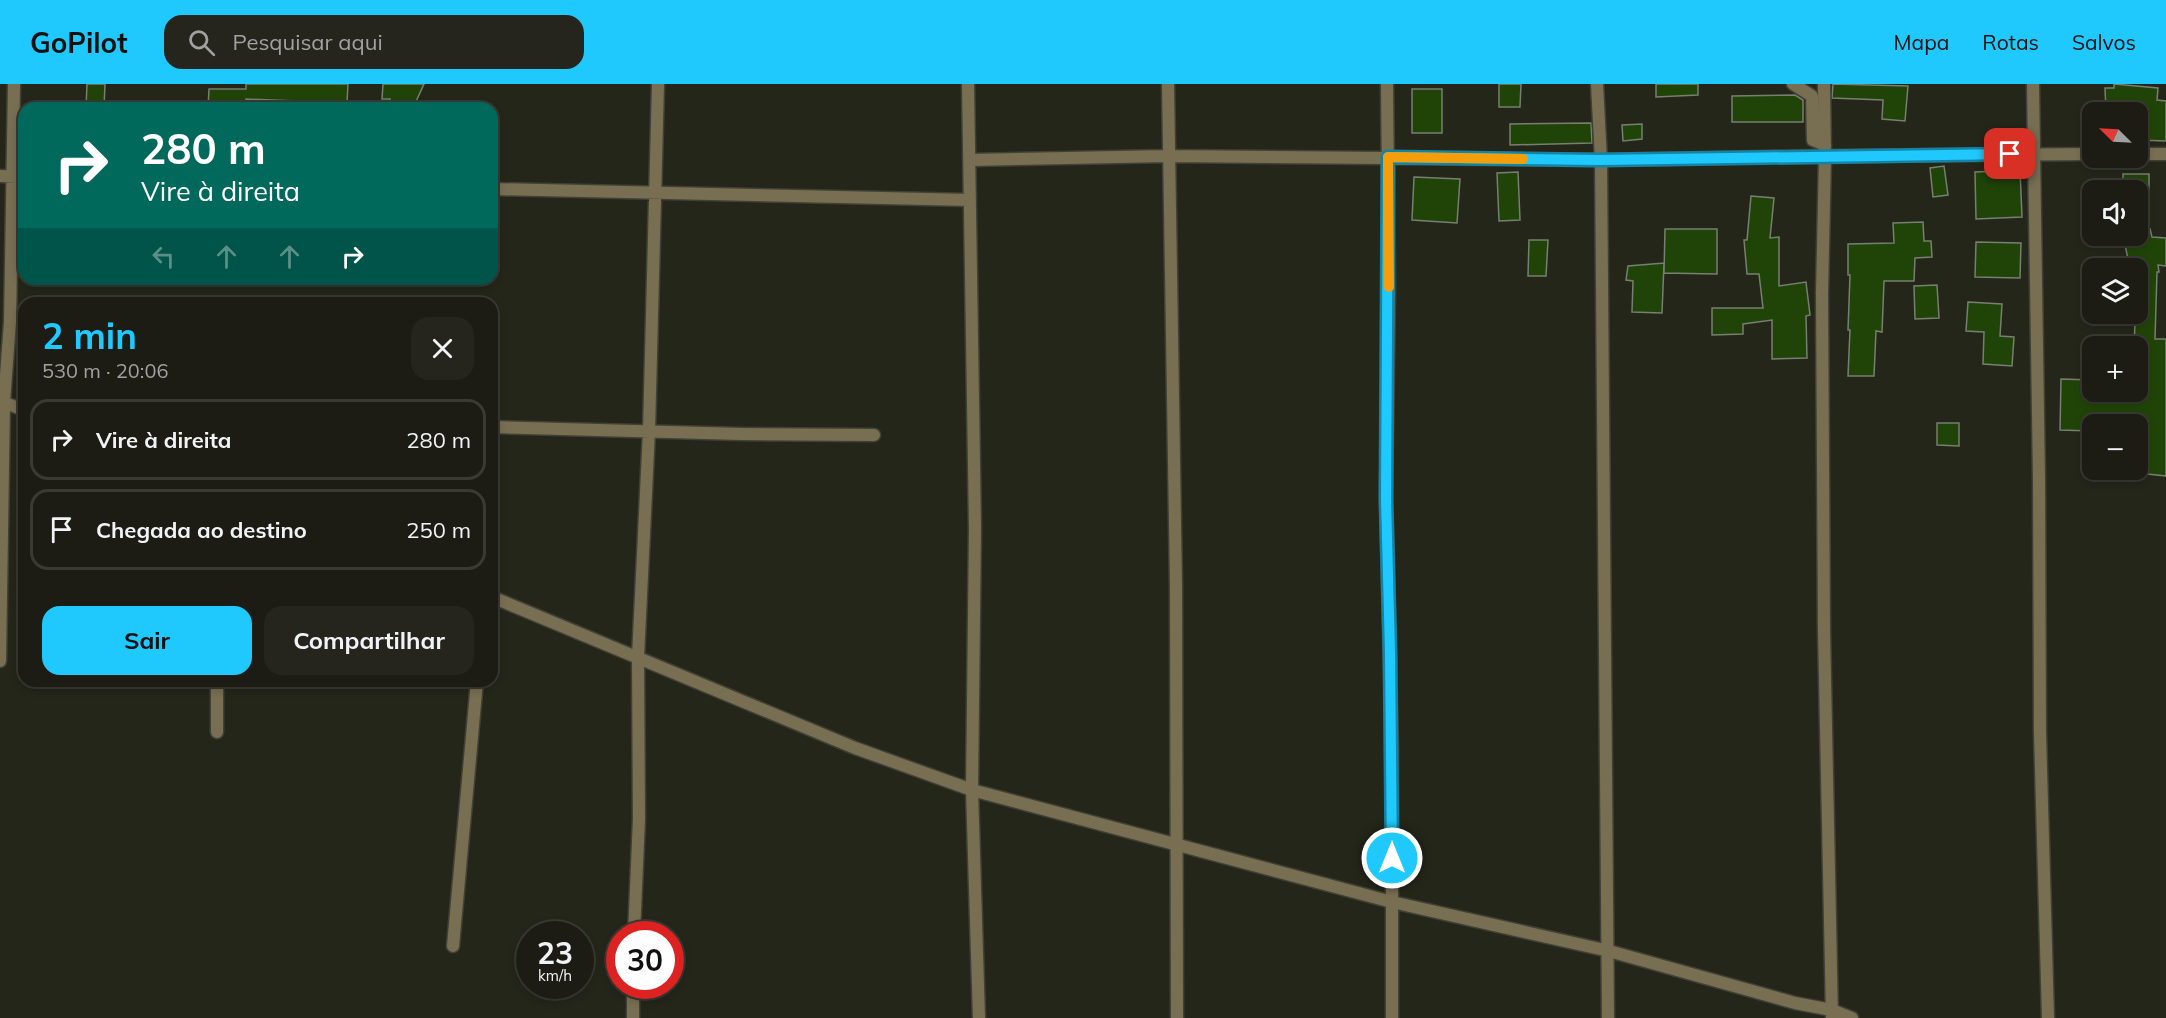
<!DOCTYPE html>
<html lang="pt">
<head>
<meta charset="utf-8">
<style>
	:root { --surface:#1c1c14; --page:#25251d; --text:#f1f3f6; --muted:#a0a1a0; --line:#3a3a34; --accent:#20c9fd }
	body { margin:0; font-family:Mulish,sans-serif; background:var(--page); color:var(--text); height:100vh; display:flex; flex-direction:column; font-size:22px; white-space:nowrap }
	* { box-sizing:border-box; margin:0 }
	p { font-size:20px; color:var(--muted) }
	.icon { flex:none; width:33px; height:33px; fill:none; stroke:currentColor; stroke-width:2; stroke-linecap:round; stroke-linejoin:round }
	.map { position:relative; flex:1; overflow:hidden }
	.panel { position:absolute; left:18px; top:213px; width:480px; height:390px; display:flex; flex-direction:column; background:var(--surface); border-radius:18px; box-shadow:0 3px 9px #0003,0 0 0 2px var(--line) }
	.panel>* { flex:none }
	.banner { position:absolute; left:18px; top:18px; width:480px; height:183px; border-radius:18px; box-shadow:0 3px 9px #0003,0 0 0 2px var(--line); background:#00695c; color:#fff; overflow:hidden }
	.needle { width:39px; rotate:294deg }
	.fabs { position:absolute; left:2082px; top:18px; display:grid; gap:12px }
	.fabs a { display:grid; place-items:center; width:66px; height:66px; border-radius:12px; background:var(--surface); box-shadow:0 3px 9px #0003,0 0 0 2px var(--line); font-size:30px }
	.speed { position:absolute; left:516px; top:837px; display:flex; gap:12px; font-size:30px; font-weight:700; text-align:center }
	.speed>* { display:grid; place-content:center; width:78px; height:78px; border-radius:50%; background:var(--surface); box-shadow:0 3px 9px #0003,0 0 0 2px var(--line); line-height:1 }
	.speed small { font-size:15px; font-weight:400 }
	.speed .limit { border:9px solid #d22; background:#fff; color:#111 }
	.pin { position:absolute; display:grid; place-items:center; width:51px; height:51px; color:#fff; margin:-26px; border-radius:12px; box-shadow:0 3px 9px #0006 }
	.me { position:absolute; width:66px; margin:-33px; rotate:0deg; stroke-linejoin:round; filter:drop-shadow(0 0 4px #0008) }
	.turn { display:flex; align-items:center; gap:21px; height:126px; padding:0 24px; font-size:27px }
	.turn .icon { width:78px; height:78px; stroke-width:2.5 }
	.turn b { display:block; font-size:42px; line-height:51px }
	.lanes { display:flex; align-items:center; height:57px; padding:0 24px; background:#0003; justify-content:center; gap:30px; direction:ltr }
	.lanes .off { opacity:.35 }
	.round { display:grid; place-items:center; flex:none; width:63px; height:63px; border-radius:18px; background:var(--page) }
	.overview { display:flex; align-items:center; justify-content:space-between; height:102px; padding:0 24px }
	h1 { font-size:36px; font-weight:700; line-height:45px; color:var(--accent) }
	.primary-button { display:flex; gap:12px; margin-top:auto; padding:12px 24px }
	.primary-button a { flex:1; height:69px; border-radius:18px; background:var(--accent); color:#111; font-size:24px; font-weight:700; line-height:69px; text-align:center }
	.primary-button a+a { background:var(--page); color:var(--text) }
	ul { padding:0; list-style:none }
	li { display:flex; align-items:center; gap:18px; height:81px; margin:0 12px 9px; padding:0 12px; border:3px solid var(--line); border-radius:18px }
	li div { flex:1 }
	li b { display:block; font-size:22px }
	li em { font-style:normal }
	header { display:flex; align-items:center; gap:36px; box-sizing:border-box; height:84px; padding:0 30px; background:var(--accent); color:#111 }
	header strong { font-size:28px }
	nav { display:flex; gap:33px; margin-inline-start:auto; font-size:21px }
	.search { width:420px; height:54px; background:var(--page); display:flex; align-items:center; gap:15px; box-sizing:border-box; padding:0 21px; border-radius:18px; color:var(--muted); font-size:22px }
	.map>svg:first-child { display:block }
	.building { fill:#204407; stroke:#767f72; stroke-width:1.5 }
	.lines { fill:none; stroke-linecap:round; stroke-linejoin:round }
	.minor-casing { stroke:#404136; stroke-width:15 }
	.minor { stroke:#786e52; stroke-width:12 }
	.route-casing { stroke:#1583a4; stroke-width:15 }
	.route { stroke:#20c9fd; stroke-width:10 }
	.slow { stroke:#f59e0b; stroke-width:10 }
</style>
</head>
<body>
<header>
<strong>GoPilot</strong>
<div class="search"><svg class="icon" aria-label="search" viewBox="0 0 24 24"><circle cx="10" cy="10" r="6"/><path d="M15 15l6 6"/></svg>Pesquisar aqui</div>
<nav><a>Mapa</a><a>Rotas</a><a>Salvos</a></nav>
</header>
<div class="map">
<svg width="2166" height="934" viewBox="0 0 2166 934">
	<rect width="100%" height="100%" fill="#25261a"/>
	<path class="building" d="M87,0H105L104,24H86Z
		M246,0H348L347,19L246,15V24H208L209,5H246Z
		M383,0H424L413,24L389,23L390,15H382Z
		M1499,0H1521L1520,23H1499Z
		M1656,0H1698V11L1656,13Z
		M1833,0L1908,2L1905,37L1882,35L1883,16L1832,14Z
		M2114,0L2158,4L2157,16L2166,17V57L2138,56V28H2106L2105,4H2114Z
		M1412,5H1442V49H1412Z
		M1795,11L1803,16V38H1732V12Z
		M1591,39L1592,59L1510,61V40Z
		M1642,40V55L1623,57L1622,41Z
		M1944,82L1948,111L1933,113L1930,84Z
		M2020,86L2022,133L1976,135L1975,88Z
		M1518,88L1520,136L1499,137L1497,89Z
		M2123,90H2149V106H2123Z
		M1414,93L1460,95L1457,139L1412,136Z
		M1751,112L1774,114L1770,154L1779,153V202L1806,198L1810,231L1806,232L1807,274L1772,275V236L1743,240V250L1712,251V224H1763L1759,190H1747L1744,156H1747Z
		M1923,138L1924,157H1931L1932,173L1915,174L1914,197H1884L1882,248L1876,247L1874,292H1848L1850,246H1848L1850,191H1848V160L1894,159L1893,139Z
		M1665,145H1717V190L1664,189Z
		M2150,145L2152,153L2166,154V182L2158,181L2159,188H2157L2155,255H2166V392L2138,389V340H2092V347L2060,346L2061,295L2092,296V308H2138V262H2134L2135,240H2138V184H2130L2123,152H2138V148Z
		M1529,156H1548L1546,192H1528Z
		M1976,158L2021,159L2020,194L1975,193Z
		M1664,179L1662,229L1632,228L1633,197L1626,196L1628,182Z
		M1937,201L1939,234L1915,235L1914,202Z
		M1968,218L2002,220L2000,252L2014,253L2012,282L1983,280L1984,248L1966,247Z
		M1937,339H1959V362L1937,361Z"/>
	<g class="lines">
		<defs>
			<path id="minor" d="M968,0L975,444L972,706L979,934
				M1168,0L1176,502L1177,934
				M1387,0L1389,203L1386,415L1392,665V934
				M1597,0L1601,76L1608,934
				M1793,0L1812,12L1813,56L1825,61
				M1824,0L1825,72L1822,210L1824,546L1832,933
				M2033,0L2039,395L2040,649L2048,934
				M2138,70H2166
				M970,76L1168,72L1601,76L1825,72L2092,70
				M0,92L24,93
				M492,105L970,116
				M0,317L24,326
				M492,343L741,350L874,351
				M492,513L855,664L972,706L1392,818L1609,867L1795,919L1832,926L1852,934
				M0,577L4,318L10,238L14,0
				M217,597V648
				M634,850L639,735L638,573L649,347L658,0
				M453,862L477,597
				M633,934V902"/>
		</defs>
		<use href="#minor" class="minor-casing"/>
		<use href="#minor" class="minor"/>
	</g>
	<g class="lines">
		<defs>
			<path id="route" d="M1392,774L1390,568L1386,415L1388,73L1600,76L2010,70"/>
		</defs>
		<use href="#route" class="route-casing"/>
		<use href="#route" class="route"/>
		<path class="slow" d="M1389,203L1388,73L1523,75"/>
	</g>
</svg>
<div class="fabs">
<a><svg class="needle" viewBox="-14 -14 28 28"><path d="M0-13l5 13h-10z" fill="#e53935"/><path d="M0 13l5-13h-10z" fill="#a0a1a0"/></svg></a>
<a><svg class="icon" aria-label="sound" viewBox="0 0 24 24"><path d="M4 9h4l5-4v14l-5-4H4zM17 9q2 3 0 6"/></svg></a>
<a><svg class="icon" aria-label="layers" viewBox="0 0 24 24"><path d="M12 4l9 5-9 5-9-5zM3 14l9 5 9-5"/></svg></a>
<a>+</a>
<a>−</a>
</div>
<div class="speed"><div>23<small>km/h</small></div><div class="limit">30</div></div>
<div class="pin" style="left:2010px;top:70px;background:#d93025"><svg class="icon" aria-label="arrive" viewBox="0 0 24 24"><path d="M6 21V4h12l-3 4 3 4H6"/></svg></div>
<svg class="me" style="left:1392px;top:774px" viewBox="-20 -20 40 40"><circle r="17" fill="#20c9fd" stroke="#fff" stroke-width="3"/><path d="M0-11L8 9 0 5-8 9z" fill="#fff"/></svg>
<div class="banner">
<div class="turn"><svg class="icon" aria-label="right" viewBox="0 0 24 24"><path d="M7 20v-9h11M14 6l5 5-5 5"/></svg><div><b>280 m</b>Vire à direita</div></div>
<div class="lanes"><svg class="icon off" aria-label="left" viewBox="0 0 24 24"><path d="M17 20v-9H6M10 6l-5 5 5 5"/></svg><svg class="icon off" aria-label="ahead" viewBox="0 0 24 24"><path d="M12 20V5M6 11l6-6 6 6"/></svg><svg class="icon off" aria-label="ahead" viewBox="0 0 24 24"><path d="M12 20V5M6 11l6-6 6 6"/></svg><svg class="icon" aria-label="right" viewBox="0 0 24 24"><path d="M7 20v-9h11M14 6l5 5-5 5"/></svg></div>
</div>
<section class="panel">
<div class="overview"><div><h1>2 min</h1><p>530 m · 20:06</p></div><a class="round"><svg class="icon" aria-label="close" viewBox="0 0 24 24"><path d="M6 6l12 12M18 6L6 18"/></svg></a></div>
<ul>
<li><svg class="icon" aria-label="right" viewBox="0 0 24 24"><path d="M7 20v-9h11M14 6l5 5-5 5"/></svg><div><b>Vire à direita</b></div><em>280 m</em></li>
<li><svg class="icon" aria-label="arrive" viewBox="0 0 24 24"><path d="M6 21V4h12l-3 4 3 4H6"/></svg><div><b>Chegada ao destino</b></div><em>250 m</em></li>
</ul>
<div class="primary-button"><a>Sair</a><a>Compartilhar</a></div>
</section>
</div>
</body>
</html>
